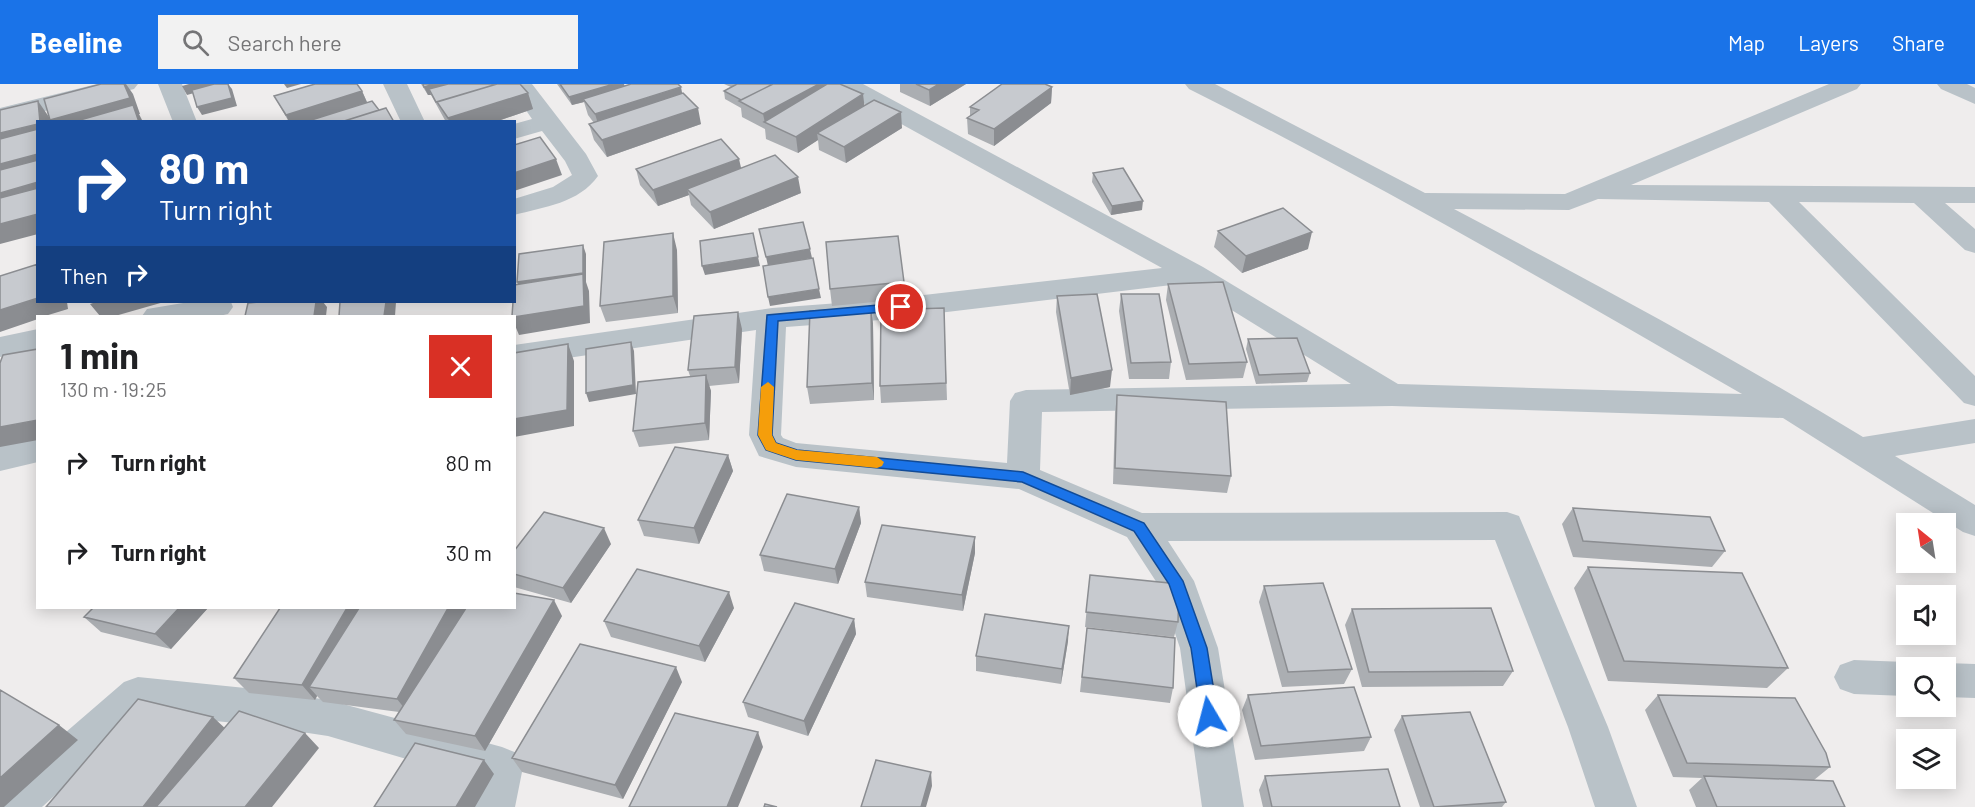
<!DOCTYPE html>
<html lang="en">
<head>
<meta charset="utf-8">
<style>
	:root { --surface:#fff; --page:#f2f2f2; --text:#202124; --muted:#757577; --accent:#1a73e8 }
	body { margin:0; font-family:Barlow,sans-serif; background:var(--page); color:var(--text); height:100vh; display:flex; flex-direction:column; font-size:22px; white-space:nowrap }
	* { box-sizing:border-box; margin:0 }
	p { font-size:20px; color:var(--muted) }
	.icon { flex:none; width:33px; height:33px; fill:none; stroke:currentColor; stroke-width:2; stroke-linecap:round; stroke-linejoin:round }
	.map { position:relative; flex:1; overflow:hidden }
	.side { position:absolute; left:36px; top:231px; width:480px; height:294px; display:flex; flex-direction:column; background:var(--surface); border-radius:0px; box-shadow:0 3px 15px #0003 }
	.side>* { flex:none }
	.banner { position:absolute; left:36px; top:36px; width:480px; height:183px; border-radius:0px; box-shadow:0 3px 15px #0003; background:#1a4fa0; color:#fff; overflow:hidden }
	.needle { width:39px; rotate:330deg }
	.tools { position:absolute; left:1896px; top:429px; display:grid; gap:12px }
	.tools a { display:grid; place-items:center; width:60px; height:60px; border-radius:0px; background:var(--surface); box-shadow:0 3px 15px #0003; font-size:30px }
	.pin { position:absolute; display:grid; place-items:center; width:51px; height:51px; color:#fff; margin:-26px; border:3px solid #fff; border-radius:50%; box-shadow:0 2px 6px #0007 }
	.me { position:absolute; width:66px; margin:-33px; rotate:352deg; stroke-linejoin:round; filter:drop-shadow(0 0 4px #0008) }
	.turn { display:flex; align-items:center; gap:21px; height:126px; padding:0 24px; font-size:27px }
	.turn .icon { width:78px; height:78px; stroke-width:2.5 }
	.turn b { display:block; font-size:42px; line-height:51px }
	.then { display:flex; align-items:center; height:57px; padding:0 24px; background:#0003; gap:12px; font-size:22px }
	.round { display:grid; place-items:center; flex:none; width:63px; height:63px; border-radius:0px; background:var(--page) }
	.headline { display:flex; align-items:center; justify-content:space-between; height:102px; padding:0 24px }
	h1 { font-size:36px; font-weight:700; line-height:45px }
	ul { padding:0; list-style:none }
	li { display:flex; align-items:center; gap:18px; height:90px; padding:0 24px }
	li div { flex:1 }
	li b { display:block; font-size:22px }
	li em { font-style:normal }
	header { display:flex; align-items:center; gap:36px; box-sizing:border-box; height:84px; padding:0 30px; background:var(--accent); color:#fff }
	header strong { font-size:28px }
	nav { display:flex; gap:33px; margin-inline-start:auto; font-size:21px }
	.search { width:420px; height:54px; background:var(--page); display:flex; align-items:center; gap:15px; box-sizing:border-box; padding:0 21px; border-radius:0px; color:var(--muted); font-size:22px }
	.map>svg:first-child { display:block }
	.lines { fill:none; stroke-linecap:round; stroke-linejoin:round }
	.street { fill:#b9c2c8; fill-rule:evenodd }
	.wall { fill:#abaeb2 }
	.shaded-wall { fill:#8b8d91 }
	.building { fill:#c7cacf; stroke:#8b8d91; stroke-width:1.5 }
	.route { fill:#1a73e8; stroke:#114b97; stroke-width:1.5 }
	.slow { fill:#f59e0b }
</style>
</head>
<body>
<header>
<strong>Beeline</strong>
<div class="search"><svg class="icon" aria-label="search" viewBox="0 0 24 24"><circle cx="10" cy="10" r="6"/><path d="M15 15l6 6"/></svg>Search here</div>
<nav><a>Map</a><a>Layers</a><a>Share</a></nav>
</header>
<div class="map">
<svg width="1975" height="723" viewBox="0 0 1975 723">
	<rect width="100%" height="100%" fill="#efeded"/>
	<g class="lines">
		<path class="street" d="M97,0H138L134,5L0,38V24Z
			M158,0H182L197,38H173Z
			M383,0H407L425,38H401Z
			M508,0H532L586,70L598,92C579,119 544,123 514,131V115L553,103L572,91L565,77L542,47L514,55V40L532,35Z
			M834,0H863L1203,183L1398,300L1742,310C1560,205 1377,99 1189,5L1185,0H1215L1425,109L1565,110L1829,0H1861L1857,5L1631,101L1975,103V119H1945L1975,145V169L1965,166L1914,119L1799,118L1975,292V322L1964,319L1769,118L1598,115L1569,126L1454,125C1592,198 1730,272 1863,353L1975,335V359L1895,372L1975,421V452L1963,448L1783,334L1392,322L1042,328L1040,386L1142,429L1507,428L1519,432L1608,643L1637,723H1595L1568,643L1495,456L1168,457L1194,497L1218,564L1244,723H1202L1180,564L1159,502L1127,453L1019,405L796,383L759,372L749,351L756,246L514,282V261L772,224L880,216L1162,184L838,5ZM1188,199L1351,300L1026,306L1015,309L1010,317L1007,379L796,359L783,354L781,351L786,243L880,236Z
			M1937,0H1967L1975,4V20L1941,5Z
			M189,218H231L233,223L228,230L219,232H142L147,225Z
			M38,245V265L0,273V253Z
			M38,354V378L0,387V361Z
			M1854,576L1906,578L1920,584H1906V612L1854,610L1840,605L1834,593L1840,581Z
			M1946,579L1975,580V614L1946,613V584H1933Z
			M138,593L255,605L328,616L502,663L517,669L523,683L515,723H473L478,696L328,652L255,641L145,630L42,723H0V705L124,598Z"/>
	</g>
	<path class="wall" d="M421,0H520L528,9L533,25L495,38H446L431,11H428Z
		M557,0H624V2L682,10L701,40L607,73L594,56L589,40L594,39L588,31L584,18L572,21Z
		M724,0H840L864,21L902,44L846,79L819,66L818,56L798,69L766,55L765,45L742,33L741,24L725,15L724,7L731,3Z
		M900,0H966L930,22L900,8Z
		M1052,3L1051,19L994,62L968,50L967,34L970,33V23Z
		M362,7L367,18L394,38H289L274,12Z
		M741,84L801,109L714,145L691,121L689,111L658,122L640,101L636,85Z
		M1093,89L1142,126L1111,131L1092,98Z
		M1218,147L1308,165L1242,189L1214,163Z
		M677,166L678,229L606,238L600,222Z
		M904,198L905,215L832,222L830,205Z
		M1168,200L1247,278L1243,294L1186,296L1166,216Z
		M1121,210L1171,278L1169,295H1129L1119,227Z
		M1057,212L1110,303L1070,311L1056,228Z
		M871,224L873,240L874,316L810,320L807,303Z
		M944,224L947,316L881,319L880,302Z
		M742,245L739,299L709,302L711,307L709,356L639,363L633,347L690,292L688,286Z
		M1248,255L1310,289L1307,298L1256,300L1246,265Z
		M1117,311L1231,392L1227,409L1113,400L1115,328Z
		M728,371L733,387L699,460L644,452L638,436Z
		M859,423L861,439L838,500L764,487L760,471Z
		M1573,424L1725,467L1712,483L1573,473L1562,440Z
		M611,460L571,519L514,503V467Z
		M975,469L963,527L867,513L865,498Z
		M1588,483L1788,584L1767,604L1608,597L1574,504Z
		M1090,491L1178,538L1174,553L1085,543Z
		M1264,502L1352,585L1344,600L1282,603L1259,518Z
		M93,524H208L171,565L101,548L84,533Z
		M734,524L705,578L611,553L604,537Z
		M1352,525L1513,587L1503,602L1362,603L1345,541Z
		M562,532L485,667L406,650L394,636L399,628L323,618L317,612L315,616L249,609L234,594Z
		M854,535L856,550L808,652L748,633L743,618Z
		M1068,557L1061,600L976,587V572Z
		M1085,560L1173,604L1170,619L1080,608Z
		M682,598L623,715L522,688L512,674Z
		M1248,611L1371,653L1364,667L1255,676L1242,626Z
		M1658,611L1830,683L1814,696L1845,723H1696L1689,706L1702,694L1673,693L1645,626Z
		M1402,632L1506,718L1502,723H1420L1394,646Z
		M1265,692L1400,723H1263L1259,706Z"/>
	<path class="shaded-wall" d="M124,0H126L133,10L140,30H139L143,38H51L50,36V38H40L38,17L49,33Z
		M189,0H218L219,2L187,11L182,2Z
		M228,0L232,5L237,22L202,31L197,23Z
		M284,0H301L287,4Z
		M434,0H468L429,5L431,11H428L424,3Z
		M614,0H624L626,6L583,15L584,18L572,21L569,13Z
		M819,0H828L765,39L763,30Z
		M939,0H966L930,22L929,6Z
		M681,3L684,19L600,46L595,30Z
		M1052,3L1051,19L994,62V45Z
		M362,7L369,23L324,38H289L286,31Z
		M528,9L533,25L495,38H449L448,34Z
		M863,10L865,26L817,49L818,56L798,69L796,53Z
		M698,24L701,40L607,73L602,56Z
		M901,28L902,44L846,79L844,63Z
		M38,40V59L0,69V49Z
		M38,70V90L0,100V80Z
		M556,75L562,91L514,107V89Z
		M739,75L743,92L687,105L689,111L658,122L653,106Z
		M798,93L801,109L714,145L710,128Z
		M38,98V118L0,129V109Z
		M1143,117L1142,126L1111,131L1112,122Z
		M38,130V150L0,160V140Z
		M1312,148L1308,165L1242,189L1246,172Z
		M673,149L677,166L678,229L673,212Z
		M583,161L586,170V198L589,207L590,239L519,251L514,239V233L521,207L517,198Z
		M810,165L812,174L768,182L766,173Z
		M758,173L760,182L705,191L702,182Z
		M819,205L821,214L770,222L768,213Z
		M38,214V218H67L68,225L45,232H38V235L0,248V226Z
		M96,218H164L115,232H100L90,220Z
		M316,218H323L327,223L326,232H314Z
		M386,218H396L395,232H384Z
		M871,224L873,240L874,316L872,299Z
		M738,228L742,245L739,299L735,283Z
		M631,258L634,267L636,310L589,318L586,309Z
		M568,260L574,277V342L514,353V335Z
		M1112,286L1110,303L1070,311L1071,294Z
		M706,291L711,307L709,356L705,339Z
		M38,336V356L0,363V343Z
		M728,371L733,387L699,460L694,444Z
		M859,423L861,439L838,500L835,485Z
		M604,444L611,460L571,519L563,504Z
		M975,453V469L963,527L962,511Z
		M729,508L734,524L705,578L699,562Z
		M554,516L562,532L485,667L475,652Z
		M179,524H208L171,565L155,550Z
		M347,524H369L309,603L317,612L315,616L302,601Z
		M448,524H467L409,630L397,615Z
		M854,535L856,550L808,652L804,637Z
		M1069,542L1068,557L1061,600L1062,585Z
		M676,583L682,598L623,715L615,701Z
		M213,633L229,648L172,723H143Z
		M59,641L78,656L4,723H0V694Z
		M758,648L763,663L738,723H727Z
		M305,649L319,664L272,723H245Z
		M484,676L494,690L475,723H456Z
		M931,688L932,702L926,723H921Z"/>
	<path class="building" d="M101,0H124L130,14L50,36L44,15Z
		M214,0H228L232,14L197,23L192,6Z
		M315,0H357L362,7L286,31L274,12Z
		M423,0H434L424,3Z
		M448,0H497L436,18L429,5Z
		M497,0H520L528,9L448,34L437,18Z
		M560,0H614L569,13Z
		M631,0H678L681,3L595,30L583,15Z
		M737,0H773L741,16L724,7Z
		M773,0H819L763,30L739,17Z
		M827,0H840L863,10L796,53L764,38Z
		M916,0H939L929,6Z
		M1002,0H1045L1052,3L994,45L967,34L979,26L970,23Z
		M683,9L698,24L602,56L589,40Z
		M874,16L901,28L844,63L817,49Z
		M38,17L40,38H38V40L0,49V26Z
		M372,17L379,26L341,38H305Z
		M133,21L139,38H73Z
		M386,24L394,38H341Z
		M38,45V70L0,80V55Z
		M540,53L556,75L514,89V61Z
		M721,55L739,75L653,106L636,85Z
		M775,71L798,93L710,128L687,105Z
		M38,76V98L0,109V86Z
		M1123,84L1143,117L1112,122L1093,89Z
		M38,104V130L0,140V114Z
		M1283,124L1312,148L1246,172L1218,147Z
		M803,138L810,165L766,173L759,145Z
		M673,149V212L600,222L604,158Z
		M753,149L758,173L702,182L700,157Z
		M898,152L904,198L830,205L826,158Z
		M583,161V189L517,198L519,170Z
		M813,174L819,205L768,213L763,182Z
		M38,180V214L0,226V192Z
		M583,190L584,222L514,233V232H512L513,218H514V201Z
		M1223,198L1247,278L1189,280L1168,200Z
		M1097,210L1112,286L1071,294L1057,212Z
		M1121,210H1159L1171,278L1131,279Z
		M258,218H316L314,232H245L248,219Z
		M340,218H386L384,232H339Z
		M871,224L872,299L807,303L810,227Z
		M944,224L946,299L880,302L881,226Z
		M738,228L735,283L688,286L694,232Z
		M1297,254L1310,289L1259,291L1248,255Z
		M631,258L633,301L586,309V265Z
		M568,260L567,326L514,335V269Z
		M38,265V336L0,343V279L3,271Z
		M706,291L705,339L633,347L638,298Z
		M1117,311L1226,318L1231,392L1115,384Z
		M675,363L728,371L694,444L638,436Z
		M787,410L859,423L835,485L760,471Z
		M1573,424L1710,433L1725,467L1583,457Z
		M544,428L604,444L563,504L514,490V467Z
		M882,441L975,453L962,511L865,498Z
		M1588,483L1742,489L1788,584L1624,577Z
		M637,485L729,508L699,562L604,537Z
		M1090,491L1179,500L1178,538L1086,528Z
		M1323,499L1352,585L1288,588L1264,502Z
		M514,509L554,516L475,652L394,636L466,524H514Z
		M795,519L854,535L804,637L743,618Z
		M93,524H179L155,550L84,533Z
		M280,524H347L302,601L234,594Z
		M359,524H448L397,615L309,603Z
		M1491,524L1513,587L1369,588L1352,525Z
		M985,530L1069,542L1062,585L976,572Z
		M1087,544L1175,554L1173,604L1082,593Z
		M580,560L676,583L615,701L512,674Z
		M1354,603L1371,653L1261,662L1248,611Z
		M0,606L59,641L0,694Z
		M1658,611L1795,614L1826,669L1830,683L1687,679Z
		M138,615L213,633L143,723H46Z
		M239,627L305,649L245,723H156Z
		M1470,628L1506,718L1434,723L1402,632Z
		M675,629L758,648L727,723H629Z
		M415,659L484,676L456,723H374Z
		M876,676L931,688L921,723H861Z
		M1388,685L1400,723H1272L1265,692Z
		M1704,692L1833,697L1845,723H1717Z
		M765,720L777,723H764Z"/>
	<path class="route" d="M901,219L906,221V226L778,237L772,351L776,359L797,366L1023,388L1144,439L1183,497L1207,564L1218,632L1215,638L1209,640L1203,638L1201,632L1191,564L1169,500L1134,447L1022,398L796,376L766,366L758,351L767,231Z"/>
	<path class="slow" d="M768,298L774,303L772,351L776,359L797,366L877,373L884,378L882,382L877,384L796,376L766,366L758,351L761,303Z"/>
</svg>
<div class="tools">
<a><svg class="needle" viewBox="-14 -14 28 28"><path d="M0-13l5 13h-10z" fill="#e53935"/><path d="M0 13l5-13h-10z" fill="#757577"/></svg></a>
<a><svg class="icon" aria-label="sound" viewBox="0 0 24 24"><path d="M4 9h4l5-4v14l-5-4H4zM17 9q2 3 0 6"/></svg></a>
<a><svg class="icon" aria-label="search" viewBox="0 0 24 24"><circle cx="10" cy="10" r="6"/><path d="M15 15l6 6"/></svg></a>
<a><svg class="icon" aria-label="layers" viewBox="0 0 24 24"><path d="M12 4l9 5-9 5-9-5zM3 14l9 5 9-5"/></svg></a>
</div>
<div class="pin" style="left:901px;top:223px;background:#d93025"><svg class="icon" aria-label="arrive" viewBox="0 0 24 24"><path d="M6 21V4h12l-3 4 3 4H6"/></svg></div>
<svg class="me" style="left:1209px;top:632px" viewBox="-20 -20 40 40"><circle r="19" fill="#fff"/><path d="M0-13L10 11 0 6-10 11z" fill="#1a73e8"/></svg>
<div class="banner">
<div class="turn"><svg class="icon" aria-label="right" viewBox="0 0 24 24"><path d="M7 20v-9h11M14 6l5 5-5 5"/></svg><div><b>80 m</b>Turn right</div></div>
<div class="then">Then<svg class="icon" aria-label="right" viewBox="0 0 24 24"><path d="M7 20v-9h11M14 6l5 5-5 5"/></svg></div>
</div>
<section class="side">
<div class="headline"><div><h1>1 min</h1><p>130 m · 19:25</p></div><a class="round" style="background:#d93025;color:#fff"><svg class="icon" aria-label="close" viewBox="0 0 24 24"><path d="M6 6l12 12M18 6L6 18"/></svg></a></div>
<ul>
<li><svg class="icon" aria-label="right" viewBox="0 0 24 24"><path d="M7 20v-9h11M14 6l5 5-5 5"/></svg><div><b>Turn right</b></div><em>80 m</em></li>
<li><svg class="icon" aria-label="right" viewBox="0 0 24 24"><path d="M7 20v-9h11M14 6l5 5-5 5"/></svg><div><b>Turn right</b></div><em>30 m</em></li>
</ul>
</section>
</div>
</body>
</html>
